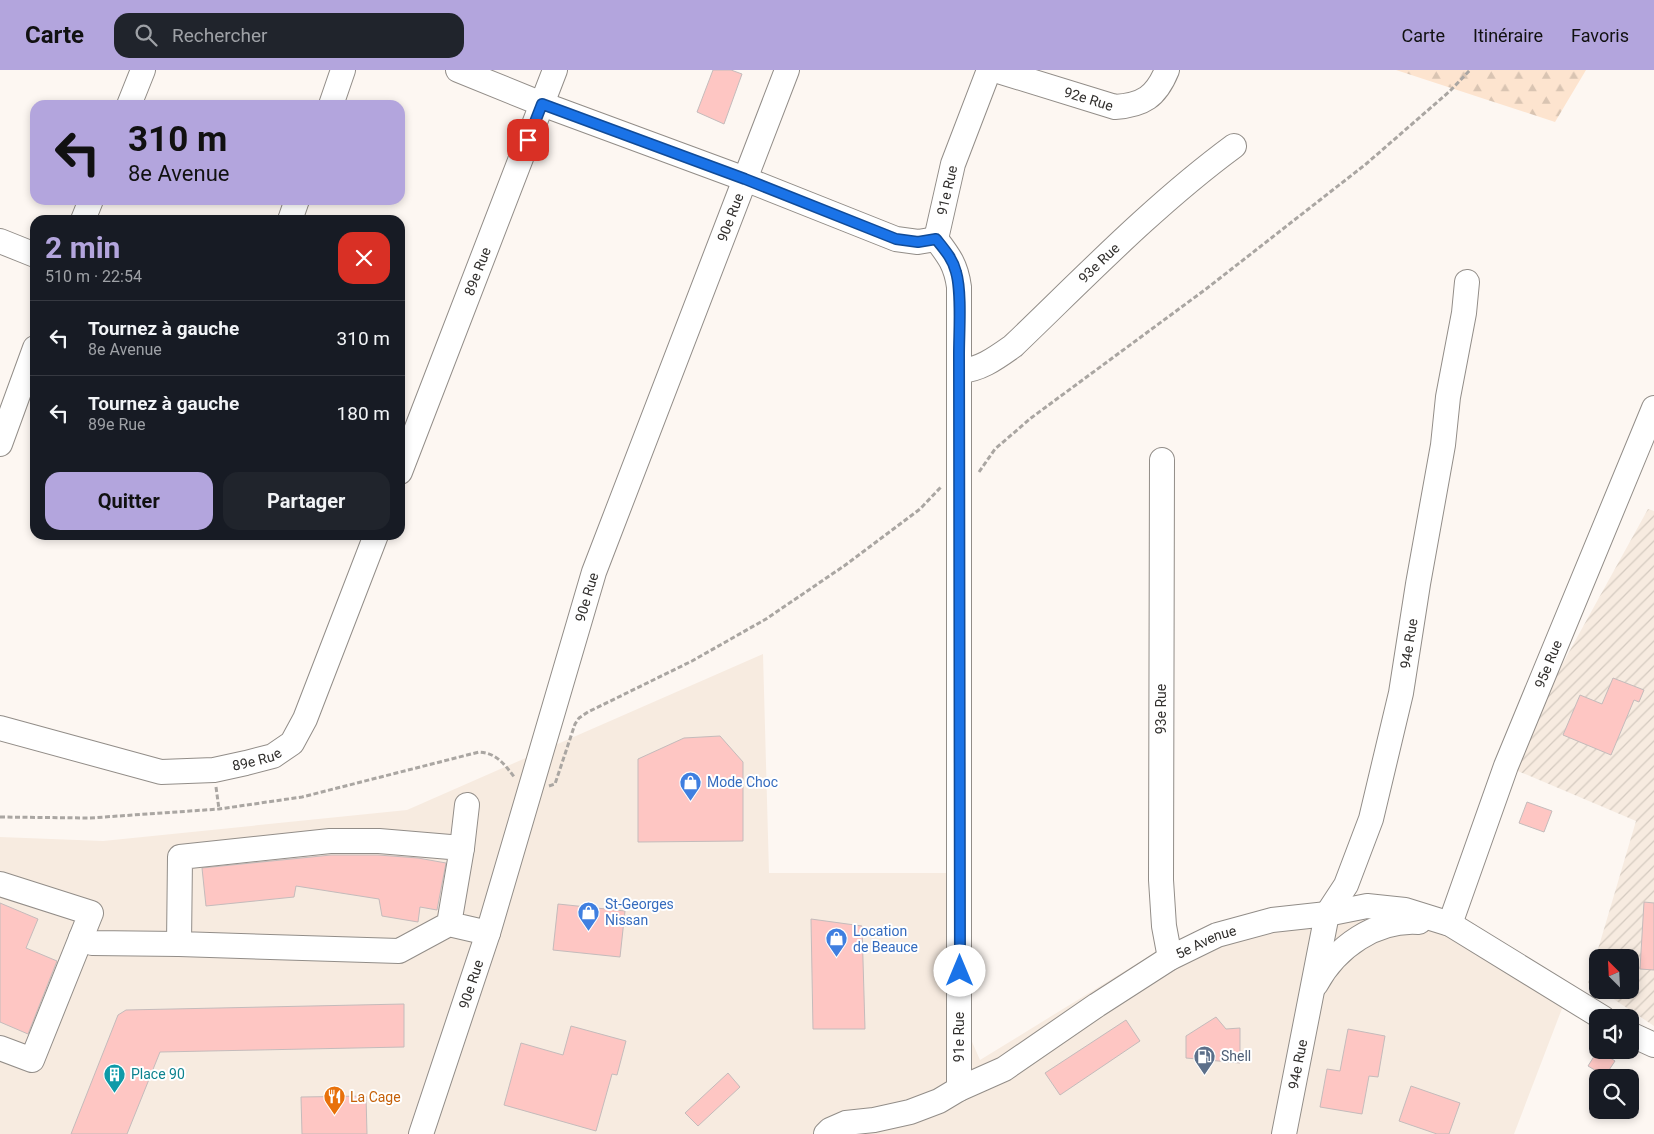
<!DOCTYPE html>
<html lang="fr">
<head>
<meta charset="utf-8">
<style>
	:root { --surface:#171b24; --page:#20242c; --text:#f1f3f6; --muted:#9ea1a6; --line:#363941; --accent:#b3a5dd }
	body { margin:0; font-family:Roboto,sans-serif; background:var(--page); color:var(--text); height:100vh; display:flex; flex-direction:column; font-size:19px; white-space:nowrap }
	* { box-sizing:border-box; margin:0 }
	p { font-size:16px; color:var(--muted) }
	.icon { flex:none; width:28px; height:28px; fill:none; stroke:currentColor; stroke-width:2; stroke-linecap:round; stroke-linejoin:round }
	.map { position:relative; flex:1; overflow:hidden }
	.sheet { position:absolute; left:30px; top:145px; width:375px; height:325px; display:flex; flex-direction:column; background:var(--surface); border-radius:15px; box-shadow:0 2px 8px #0003 }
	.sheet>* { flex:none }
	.top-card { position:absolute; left:30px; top:30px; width:375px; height:105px; border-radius:15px; box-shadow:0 2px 8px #0003; background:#b3a5dd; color:#111; overflow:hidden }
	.needle { width:32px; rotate:336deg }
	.buttons { position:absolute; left:1589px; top:879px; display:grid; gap:10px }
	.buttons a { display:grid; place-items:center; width:50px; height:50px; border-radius:10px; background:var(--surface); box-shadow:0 2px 8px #0003; font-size:25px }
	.pin { position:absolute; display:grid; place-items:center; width:42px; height:42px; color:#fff; margin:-21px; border-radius:10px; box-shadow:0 2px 8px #0006 }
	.me { position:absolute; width:55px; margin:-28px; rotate:0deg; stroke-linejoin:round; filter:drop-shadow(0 0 4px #0008) }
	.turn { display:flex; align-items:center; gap:18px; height:105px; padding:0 15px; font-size:22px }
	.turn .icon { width:65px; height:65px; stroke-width:2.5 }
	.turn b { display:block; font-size:35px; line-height:42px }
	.round { display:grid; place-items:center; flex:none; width:52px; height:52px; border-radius:15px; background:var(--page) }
	.head { display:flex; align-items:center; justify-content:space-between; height:85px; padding:0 15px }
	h1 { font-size:30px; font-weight:700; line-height:38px; color:var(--accent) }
	.cta { display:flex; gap:10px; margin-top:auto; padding:10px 15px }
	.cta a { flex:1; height:58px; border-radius:15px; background:var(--accent); color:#111; font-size:20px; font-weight:700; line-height:58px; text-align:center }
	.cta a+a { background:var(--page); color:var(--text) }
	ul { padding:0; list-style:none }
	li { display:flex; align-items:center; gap:15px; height:75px; padding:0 15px; border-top:1px solid var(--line) }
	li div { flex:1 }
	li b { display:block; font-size:19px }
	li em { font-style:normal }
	header { display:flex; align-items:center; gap:30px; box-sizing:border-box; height:70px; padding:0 25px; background:var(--accent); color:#111 }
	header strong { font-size:24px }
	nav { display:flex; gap:28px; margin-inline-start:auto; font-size:18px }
	.search { width:350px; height:45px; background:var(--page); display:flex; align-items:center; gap:12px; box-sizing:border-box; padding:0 18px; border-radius:15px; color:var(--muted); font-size:19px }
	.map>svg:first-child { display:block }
	.built { fill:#f7ebe0 }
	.industrial { fill:url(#industrial-furrows) }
	.forest { fill:url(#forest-firs) }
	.building { fill:#fec6c3; stroke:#c4bbbb }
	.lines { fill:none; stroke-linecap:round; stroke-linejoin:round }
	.minor-casing { stroke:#928d88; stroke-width:26 }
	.path { stroke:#aaa6a2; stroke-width:3; stroke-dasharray:5 2.5; stroke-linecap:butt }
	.minor { stroke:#fff; stroke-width:24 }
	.route-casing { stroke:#114b97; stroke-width:12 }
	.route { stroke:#1a73e8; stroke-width:9 }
	.labels { text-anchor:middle; stroke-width:4; stroke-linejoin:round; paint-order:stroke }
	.street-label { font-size:14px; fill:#312f2d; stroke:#fff }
	.shop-label { font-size:14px; fill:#366cbe; stroke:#fff; text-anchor:start }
	.service-label { font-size:14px; fill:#4e5e75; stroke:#fff; text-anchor:start }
	.culture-label { font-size:14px; fill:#0d838f; stroke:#fff; text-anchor:start }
	.food-label { font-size:14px; fill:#c56008; stroke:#fff; text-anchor:start }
</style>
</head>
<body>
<header>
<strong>Carte</strong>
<div class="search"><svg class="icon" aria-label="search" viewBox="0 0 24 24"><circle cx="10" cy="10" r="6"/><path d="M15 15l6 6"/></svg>Rechercher</div>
<nav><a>Carte</a><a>Itinéraire</a><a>Favoris</a></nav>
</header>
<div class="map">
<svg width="1654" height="1064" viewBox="0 0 1654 1064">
	<defs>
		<pattern id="industrial-furrows" width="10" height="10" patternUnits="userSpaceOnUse" patternTransform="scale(1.25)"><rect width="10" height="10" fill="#f7ebe0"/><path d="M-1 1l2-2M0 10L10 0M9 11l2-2" fill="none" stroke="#d4cac0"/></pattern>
		<pattern id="forest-firs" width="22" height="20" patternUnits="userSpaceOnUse" patternTransform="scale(1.25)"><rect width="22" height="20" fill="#fde4cf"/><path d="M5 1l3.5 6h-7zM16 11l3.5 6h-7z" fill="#d9c4b2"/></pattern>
	</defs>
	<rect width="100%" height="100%" fill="#fdf7f2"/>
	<path class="built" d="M763,584L769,803H958V940L980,990L1159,880L1413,835L1571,915L1514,1064H0V767L103,771L407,740Z"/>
	<path class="industrial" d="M1648,439L1654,441V956L1600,920H1630V888H1598L1597,919L1588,913L1636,751L1506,696Z"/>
	<path class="forest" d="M1396,0H1586L1555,52Z"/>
	<path class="building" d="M713,0H731L742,4L724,54L697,42Z
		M1613,608L1644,620L1639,632L1634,630L1611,685L1563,665L1580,625L1602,634Z
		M720,666L743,692V771L638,772V689L684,668Z
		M1527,732L1552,741L1544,762L1519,753Z
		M331,785H378L418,788L446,793L437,840L420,837L418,852L382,846L379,829L296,816L294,827L206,836L202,798Z
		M1644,832L1654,833V900L1640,899Z
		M0,833L38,849L26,878L57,891L28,964L0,952Z
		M558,834L625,841L620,887L553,880Z
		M811,849L862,856L865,959H813Z
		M404,934V977L160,982L127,1064H71L118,945L126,940Z
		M1216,947L1226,959L1240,958V993L1186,988V966Z
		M1126,950L1140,971L1060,1025L1045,1003Z
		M571,956L626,971L617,1005L612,1004L596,1061L504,1035L521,973L563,985Z
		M1348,959L1385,966L1378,1007L1369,1006L1362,1044L1320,1037L1327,999L1340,1001Z
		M1598,980L1615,991L1605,1006L1588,996Z
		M728,1003L740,1017L698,1056L685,1043Z
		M1411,1016L1460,1033L1449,1064H1437L1399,1051Z
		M366,1026L367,1064H302L301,1027Z"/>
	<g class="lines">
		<defs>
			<g id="minor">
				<path d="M458,0L542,34L745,109L896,169L918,172L936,169"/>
				<path id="s1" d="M995,0L1115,37C1143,35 1156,27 1167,0"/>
				<path d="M129,35L143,0"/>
				<path d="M331,35L343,0"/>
				<path d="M83,150L91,130"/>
				<path d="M290,150L297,130"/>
				<path d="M0,171L35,185"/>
				<path id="s2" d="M960,301C980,300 996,288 1013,276C1084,208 1154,135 1234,76"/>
				<path d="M0,374L35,278"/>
				<path d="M1162,390L1161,810L1164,856L1170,888"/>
				<path id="s3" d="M400,402L555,0"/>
				<path id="s4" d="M0,658L161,702L214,700L246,693L273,686L292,673L305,649L376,465"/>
				<path d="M462,778L467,735"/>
				<path d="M0,814L91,843L32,990L0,978"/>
				<path d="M449,854L399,881L179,874L180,787L330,771H379L462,778L449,854L488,863"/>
				<path id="s5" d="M1450,854L1506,696L1654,338"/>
				<path d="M81,868L92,873L179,874"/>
				<path d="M1316,914C1336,877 1376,849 1419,852"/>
				<path d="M1630,964L1654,975"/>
				<path id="s6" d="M959,1019V217C956,195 949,186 936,169L953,94L989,0"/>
				<path id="s7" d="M421,1064L488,863L594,502L787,0"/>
				<path id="s8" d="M826,1064L830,1060L846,1053L874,1050L910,1042L939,1031L959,1019L1004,999L1097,935L1170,888L1217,865L1272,850L1327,844L1367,836L1405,840L1450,854L1603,948"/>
				<path id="s9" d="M1284,1064L1327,844L1346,815L1371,749L1401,623L1418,514L1443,375L1448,327L1464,243L1467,212"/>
			</g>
		</defs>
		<use href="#minor" class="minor-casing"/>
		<path class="path" d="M979,402L995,379L1031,348L1206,219L1366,94L1450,21L1470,0
			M549,716L555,714L575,654L579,648L588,642L692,591L766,549L844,496L920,439L941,417
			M216,717L219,739
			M0,747L90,748L219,739L302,727L479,682C497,683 505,695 515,708"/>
		<use href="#minor" class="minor"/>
	</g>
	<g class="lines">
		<defs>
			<path id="route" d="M528,70L542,34L745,109L896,169L918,172L936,169C944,179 953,189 956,202C962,222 959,262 959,284L960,901"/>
		</defs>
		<use href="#route" class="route-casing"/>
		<use href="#route" class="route"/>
	</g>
	<defs>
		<symbol id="shop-pin" viewBox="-11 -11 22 30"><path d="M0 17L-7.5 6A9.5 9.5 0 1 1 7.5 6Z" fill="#3f7fe0" stroke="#fff"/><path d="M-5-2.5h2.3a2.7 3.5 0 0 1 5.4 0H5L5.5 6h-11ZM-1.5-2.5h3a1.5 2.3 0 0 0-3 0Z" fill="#fff"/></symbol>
		<symbol id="fuel-pin" viewBox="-11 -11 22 30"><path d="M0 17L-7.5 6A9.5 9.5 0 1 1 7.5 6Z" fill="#5c6f8a" stroke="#fff"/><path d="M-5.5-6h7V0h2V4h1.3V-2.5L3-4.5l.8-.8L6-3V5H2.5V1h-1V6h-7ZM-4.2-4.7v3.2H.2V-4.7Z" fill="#fff"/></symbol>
		<symbol id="building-pin" viewBox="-11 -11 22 30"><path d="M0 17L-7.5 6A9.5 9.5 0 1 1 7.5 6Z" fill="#0f9aa8" stroke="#fff"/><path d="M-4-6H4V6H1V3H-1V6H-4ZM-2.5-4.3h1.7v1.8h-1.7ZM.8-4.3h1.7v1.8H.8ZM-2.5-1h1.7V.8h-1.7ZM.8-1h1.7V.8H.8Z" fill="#fff"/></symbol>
		<symbol id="restaurant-pin" viewBox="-11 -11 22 30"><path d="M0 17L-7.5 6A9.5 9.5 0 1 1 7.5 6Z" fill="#e8710a" stroke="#fff"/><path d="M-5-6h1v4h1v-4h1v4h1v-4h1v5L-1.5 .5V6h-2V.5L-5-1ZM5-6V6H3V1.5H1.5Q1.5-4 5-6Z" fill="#fff"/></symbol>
	</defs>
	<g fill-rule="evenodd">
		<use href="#shop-pin" x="678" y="700" width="25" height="34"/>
		<use href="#shop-pin" x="576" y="830" width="25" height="34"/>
		<use href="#shop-pin" x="824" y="856" width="25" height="34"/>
		<use href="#fuel-pin" x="1192" y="974" width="25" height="34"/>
		<use href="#building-pin" x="102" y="992" width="25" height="34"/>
		<use href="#restaurant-pin" x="322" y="1014" width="25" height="34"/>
	</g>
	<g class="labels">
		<g class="street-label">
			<text dy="5" stroke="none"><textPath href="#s1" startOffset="98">92e Rue</textPath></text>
			<text dy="5" stroke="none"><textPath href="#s6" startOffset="906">91e Rue</textPath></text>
			<text dy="5" stroke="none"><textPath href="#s7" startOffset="968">90e Rue</textPath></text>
			<text dy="5" stroke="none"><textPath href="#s2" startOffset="179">93e Rue</textPath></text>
			<text dy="5" stroke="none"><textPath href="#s3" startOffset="215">89e Rue</textPath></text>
			<text dy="5" stroke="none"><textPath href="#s7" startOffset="562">90e Rue</textPath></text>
			<text dy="5" stroke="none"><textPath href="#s9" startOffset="509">94e Rue</textPath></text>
			<text dy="5" stroke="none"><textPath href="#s5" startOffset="278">95e Rue</textPath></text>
			<text transform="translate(1161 639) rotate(-90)" y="5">93e Rue</text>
			<text dy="5" stroke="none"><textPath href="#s4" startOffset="264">89e Rue</textPath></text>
			<text dy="5" stroke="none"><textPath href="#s8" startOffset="431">5e Avenue</textPath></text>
			<text dy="5" stroke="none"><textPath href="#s7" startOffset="158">90e Rue</textPath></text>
			<text transform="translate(959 967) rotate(-90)" y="5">91e Rue</text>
			<text dy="5" stroke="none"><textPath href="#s9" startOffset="71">94e Rue</textPath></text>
		</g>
		<g class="shop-label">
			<text x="707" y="717">Mode Choc</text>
			<text x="605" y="839">St-Georges<tspan x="605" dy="16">Nissan</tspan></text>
			<text x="853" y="866">Location<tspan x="853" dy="16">de Beauce</tspan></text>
		</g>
		<g class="service-label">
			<text x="1221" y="991">Shell</text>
		</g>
		<g class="culture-label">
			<text x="131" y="1009">Place 90</text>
		</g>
		<g class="food-label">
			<text x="350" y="1032">La Cage</text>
		</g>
	</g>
</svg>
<div class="buttons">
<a><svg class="needle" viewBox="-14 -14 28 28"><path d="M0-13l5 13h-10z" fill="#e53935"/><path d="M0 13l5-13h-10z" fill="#9ea1a6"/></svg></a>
<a><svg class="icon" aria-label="sound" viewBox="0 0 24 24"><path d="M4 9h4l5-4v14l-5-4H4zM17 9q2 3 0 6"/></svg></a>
<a><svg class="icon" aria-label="search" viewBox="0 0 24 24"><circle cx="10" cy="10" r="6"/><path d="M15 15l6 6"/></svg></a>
</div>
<div class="pin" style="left:528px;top:70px;background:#d93025"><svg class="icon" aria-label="arrive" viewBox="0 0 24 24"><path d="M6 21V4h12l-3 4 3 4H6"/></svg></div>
<svg class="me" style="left:960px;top:901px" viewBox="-20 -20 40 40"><circle r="19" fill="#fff"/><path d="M0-13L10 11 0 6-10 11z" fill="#1a73e8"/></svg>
<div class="top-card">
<div class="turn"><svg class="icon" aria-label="left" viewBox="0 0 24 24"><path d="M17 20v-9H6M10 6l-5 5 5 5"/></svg><div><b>310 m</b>8e Avenue</div></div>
</div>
<section class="sheet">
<div class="head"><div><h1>2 min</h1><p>510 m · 22:54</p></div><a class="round" style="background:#d93025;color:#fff"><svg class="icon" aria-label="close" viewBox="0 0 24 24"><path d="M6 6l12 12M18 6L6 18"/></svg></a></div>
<ul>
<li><svg class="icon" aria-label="left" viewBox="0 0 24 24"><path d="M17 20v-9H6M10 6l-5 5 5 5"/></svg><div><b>Tournez à gauche</b><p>8e Avenue</p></div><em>310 m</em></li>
<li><svg class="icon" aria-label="left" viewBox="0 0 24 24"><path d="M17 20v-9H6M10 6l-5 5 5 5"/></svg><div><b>Tournez à gauche</b><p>89e Rue</p></div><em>180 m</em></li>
</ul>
<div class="cta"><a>Quitter</a><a>Partager</a></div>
</section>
</div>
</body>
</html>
